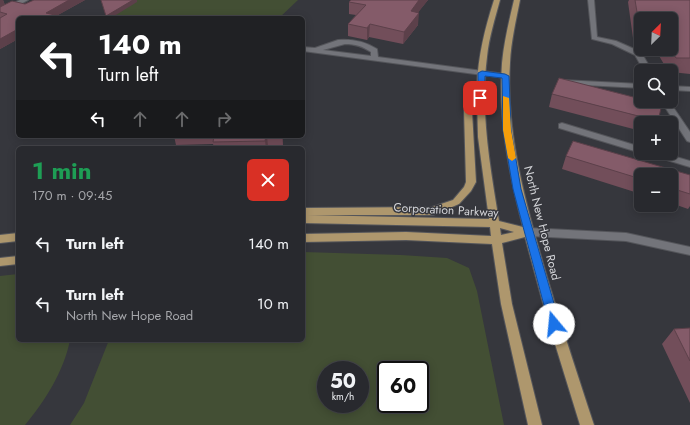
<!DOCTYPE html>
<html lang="en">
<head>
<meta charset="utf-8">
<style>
	:root { --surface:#28292e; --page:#34353a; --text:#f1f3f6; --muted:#a5a6aa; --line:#44454a }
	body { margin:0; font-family:Jost,sans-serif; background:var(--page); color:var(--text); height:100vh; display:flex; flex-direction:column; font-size:15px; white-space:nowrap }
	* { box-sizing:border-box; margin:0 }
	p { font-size:13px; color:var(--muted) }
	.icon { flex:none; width:22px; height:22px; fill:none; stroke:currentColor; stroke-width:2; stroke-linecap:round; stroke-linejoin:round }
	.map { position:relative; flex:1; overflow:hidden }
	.side { position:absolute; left:16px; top:146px; width:289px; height:196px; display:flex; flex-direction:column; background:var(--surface); border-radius:6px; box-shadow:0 2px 10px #0003,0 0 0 1px var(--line) }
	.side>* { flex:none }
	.guide { position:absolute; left:16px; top:16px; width:289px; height:122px; border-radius:6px; box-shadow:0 2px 10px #0003,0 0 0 1px var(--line); background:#202124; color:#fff; overflow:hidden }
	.needle { width:26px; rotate:24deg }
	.fabs { position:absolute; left:634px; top:12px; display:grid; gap:8px }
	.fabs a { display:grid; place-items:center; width:44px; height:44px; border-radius:6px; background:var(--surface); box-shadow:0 2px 10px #0003,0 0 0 1px var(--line); font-size:20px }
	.speed { position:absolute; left:317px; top:361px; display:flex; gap:8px; font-size:20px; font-weight:700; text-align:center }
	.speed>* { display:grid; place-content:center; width:52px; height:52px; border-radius:50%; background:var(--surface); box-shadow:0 2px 10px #0003,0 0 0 1px var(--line); line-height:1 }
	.speed small { font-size:10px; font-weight:400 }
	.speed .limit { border:2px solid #111; border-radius:6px; background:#fff; color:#111 }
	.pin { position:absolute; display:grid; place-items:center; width:34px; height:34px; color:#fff; margin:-17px; border-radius:8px; box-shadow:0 2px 6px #0006 }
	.me { position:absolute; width:44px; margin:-22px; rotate:343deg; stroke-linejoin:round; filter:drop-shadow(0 0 3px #0008) }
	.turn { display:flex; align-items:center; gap:14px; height:84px; padding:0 16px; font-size:18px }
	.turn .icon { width:52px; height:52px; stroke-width:2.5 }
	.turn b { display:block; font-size:28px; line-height:34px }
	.lanes { display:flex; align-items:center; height:38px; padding:0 16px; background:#0003; justify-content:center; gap:20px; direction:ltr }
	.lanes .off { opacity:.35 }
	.round { display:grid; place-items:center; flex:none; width:42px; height:42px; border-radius:6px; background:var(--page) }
	.summary { display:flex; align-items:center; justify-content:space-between; height:68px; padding:0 16px }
	h1 { font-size:24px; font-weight:700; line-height:30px; color:#1e9e55 }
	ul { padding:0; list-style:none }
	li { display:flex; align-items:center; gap:12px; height:60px; padding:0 16px }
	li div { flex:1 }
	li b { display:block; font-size:15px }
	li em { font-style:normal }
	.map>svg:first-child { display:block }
	.green { fill:#434f34; fill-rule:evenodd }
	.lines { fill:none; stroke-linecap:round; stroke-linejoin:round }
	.minor-casing { stroke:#54555a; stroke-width:2 }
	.major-casing { stroke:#54555a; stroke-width:2 }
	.minor { fill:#73747a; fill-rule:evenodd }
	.major { fill:#ae976d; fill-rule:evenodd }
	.wall { fill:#724e5a }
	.shaded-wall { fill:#5c404a }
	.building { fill:#845b69; stroke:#5c404a }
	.route { fill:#1a73e8; stroke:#114b97 }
	.slow { fill:#f59e0b }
	.labels { text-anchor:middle; stroke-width:3; stroke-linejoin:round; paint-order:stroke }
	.street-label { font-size:12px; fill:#d3d4d8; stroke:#36373d }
</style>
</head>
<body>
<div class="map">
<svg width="690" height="425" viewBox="0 0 690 425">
	<rect width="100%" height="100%" fill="#36373d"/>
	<path class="green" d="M123,0H298L279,18H104Z
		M303,252L401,255L447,258L469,268L477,291L504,425H70L84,403L109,340H303ZM326,370H360V404H326ZM386,370H420V404H386Z
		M18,274V340H70C64,371 45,401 25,425H0V276Z"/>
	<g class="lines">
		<defs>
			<path id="minor" d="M20,0H28L0,15V10Z
				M588,0H594L597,37L616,41L641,52L652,71H644L635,55L612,44L592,39Z
				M338,40C352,39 364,41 377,49L378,57L505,74L509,76L505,78L303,51V47L315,48ZM345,44C355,44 362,46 371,52V56L323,50Z
				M562,80L641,84V88L565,84L561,82Z
				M671,86L690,87V91L671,90Z
				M661,101H669L690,132V142L687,141Z
				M562,123L641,147V153L559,128V124Z
				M649,153H663L690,161V167L650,155Z
				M529,228L626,233L690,247V255L626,241L529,236L525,235L524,232L525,229Z"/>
			<path id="major" d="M494,0H500C495,19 489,37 487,57C480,111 490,166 499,221L523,227C509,174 498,118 502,63C504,42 509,21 514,0H520C516,21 511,41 510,63C506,123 521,185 537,242C554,304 574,364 594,425H580L547,318L525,237L502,243L512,304L542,425H528L501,304L492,244L406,240L303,242V234L406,232L491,236L490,227L303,223V208L432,207L453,200L464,187L466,182L464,111L474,88L477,86C478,56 485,28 494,0ZM477,100L478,137L489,219L308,215H433L459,204L471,191L476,182L472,111ZM500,228L514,232L501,235Z
				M18,233V241L0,243V235Z
				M18,256V264L0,266V258Z"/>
		</defs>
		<use href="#minor" class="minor-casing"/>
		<use href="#major" class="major-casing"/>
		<use href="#minor" class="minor"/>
		<use href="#major" class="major"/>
	</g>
	<path class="wall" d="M0,0H3L5,5L25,4L34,0H85L56,16L18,18V39L0,49Z
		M428,0L418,12V25L403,44L369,37L367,40L348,36V24L356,15L349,14V2Z
		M629,0H690V74L671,72V71H668L655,49H671V19H641V39L633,38L628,2Z
		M552,94L658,121L657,123H641V131L549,107Z
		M174,136H283V145L268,146V148H214L213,144L176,145Z
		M566,156L690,175V206L688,209L671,203V175H641V194L562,169Z
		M690,328V403L662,344L674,329Z"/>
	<path class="shaded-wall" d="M0,0H3L5,6L0,9Z
		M69,0H85L56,16L57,18H48L46,13Z
		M133,0H137V2L111,18H107L106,16Z
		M419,0H428L410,23L411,11Z
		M419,13L418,25L403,44L404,32Z
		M370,24L369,37L367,40V28Z
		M18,29V39L0,49V39Z
		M266,136H267L268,146V148H266L265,141Z
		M282,136H283V145Z"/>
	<path class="building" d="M34,0H69L46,13L55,15L50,18H18V29L0,39V18L7,14L0,12V7L12,1L25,4Z
		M101,0H133L106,16Z
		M351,0H419L411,11L419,13L404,32L370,24L367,28L348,24L366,5L349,2Z
		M635,0H690V58H676L670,49H671V19H641V24H639Z
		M559,78L641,99V101H651L662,104L658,121L552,94Z
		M214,136H266L265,141L213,142Z
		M573,141L690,175V194L671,188V175H641V179L566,156Z
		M690,328V361L674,329Z"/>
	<path class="route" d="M482,71L505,74L509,76L511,130L521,189L560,324L558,327H551L549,324L513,189L503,130L502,78L485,76L484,98L478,99V73Z"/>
	<path class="slow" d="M503,96L509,98L511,130L516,158L512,161L508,158L503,130Z"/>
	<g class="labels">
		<g class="street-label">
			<text transform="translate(446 210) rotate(3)" y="4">Corporation Parkway</text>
			<text transform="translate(542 223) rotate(76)" y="4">North New Hope Road</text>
		</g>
	</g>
</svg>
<div class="fabs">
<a><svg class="needle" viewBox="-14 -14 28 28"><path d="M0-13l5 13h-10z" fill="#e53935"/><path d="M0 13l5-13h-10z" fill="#a5a6aa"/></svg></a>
<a><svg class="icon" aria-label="search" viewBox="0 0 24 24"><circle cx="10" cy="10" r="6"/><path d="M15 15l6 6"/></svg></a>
<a>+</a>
<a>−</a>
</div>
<div class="speed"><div>50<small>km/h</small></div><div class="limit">60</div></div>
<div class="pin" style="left:480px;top:98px;background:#d93025"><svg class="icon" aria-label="arrive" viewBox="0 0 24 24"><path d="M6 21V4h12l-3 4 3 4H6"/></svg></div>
<svg class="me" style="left:554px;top:324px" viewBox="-20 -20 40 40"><circle r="19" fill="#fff"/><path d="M0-13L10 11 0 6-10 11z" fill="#1a73e8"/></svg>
<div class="guide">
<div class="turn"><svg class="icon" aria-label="left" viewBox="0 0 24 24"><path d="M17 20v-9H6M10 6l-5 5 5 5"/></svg><div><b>140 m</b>Turn left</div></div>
<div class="lanes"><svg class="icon" aria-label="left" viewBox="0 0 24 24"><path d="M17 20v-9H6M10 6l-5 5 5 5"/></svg><svg class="icon off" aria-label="ahead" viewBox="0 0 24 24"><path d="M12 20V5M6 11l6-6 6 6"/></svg><svg class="icon off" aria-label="ahead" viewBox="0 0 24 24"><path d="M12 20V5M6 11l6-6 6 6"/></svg><svg class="icon off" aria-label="right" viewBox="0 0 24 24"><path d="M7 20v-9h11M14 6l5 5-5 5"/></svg></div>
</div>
<section class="side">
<div class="summary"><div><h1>1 min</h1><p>170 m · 09:45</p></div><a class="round" style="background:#d93025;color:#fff"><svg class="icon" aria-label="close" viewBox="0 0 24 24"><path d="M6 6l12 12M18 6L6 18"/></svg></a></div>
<ul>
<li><svg class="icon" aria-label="left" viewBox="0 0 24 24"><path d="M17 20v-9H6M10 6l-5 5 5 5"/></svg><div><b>Turn left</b></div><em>140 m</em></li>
<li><svg class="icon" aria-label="left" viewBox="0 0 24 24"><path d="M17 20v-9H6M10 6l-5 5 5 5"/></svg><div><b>Turn left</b><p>North New Hope Road</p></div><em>10 m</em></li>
</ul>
</section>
</div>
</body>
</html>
